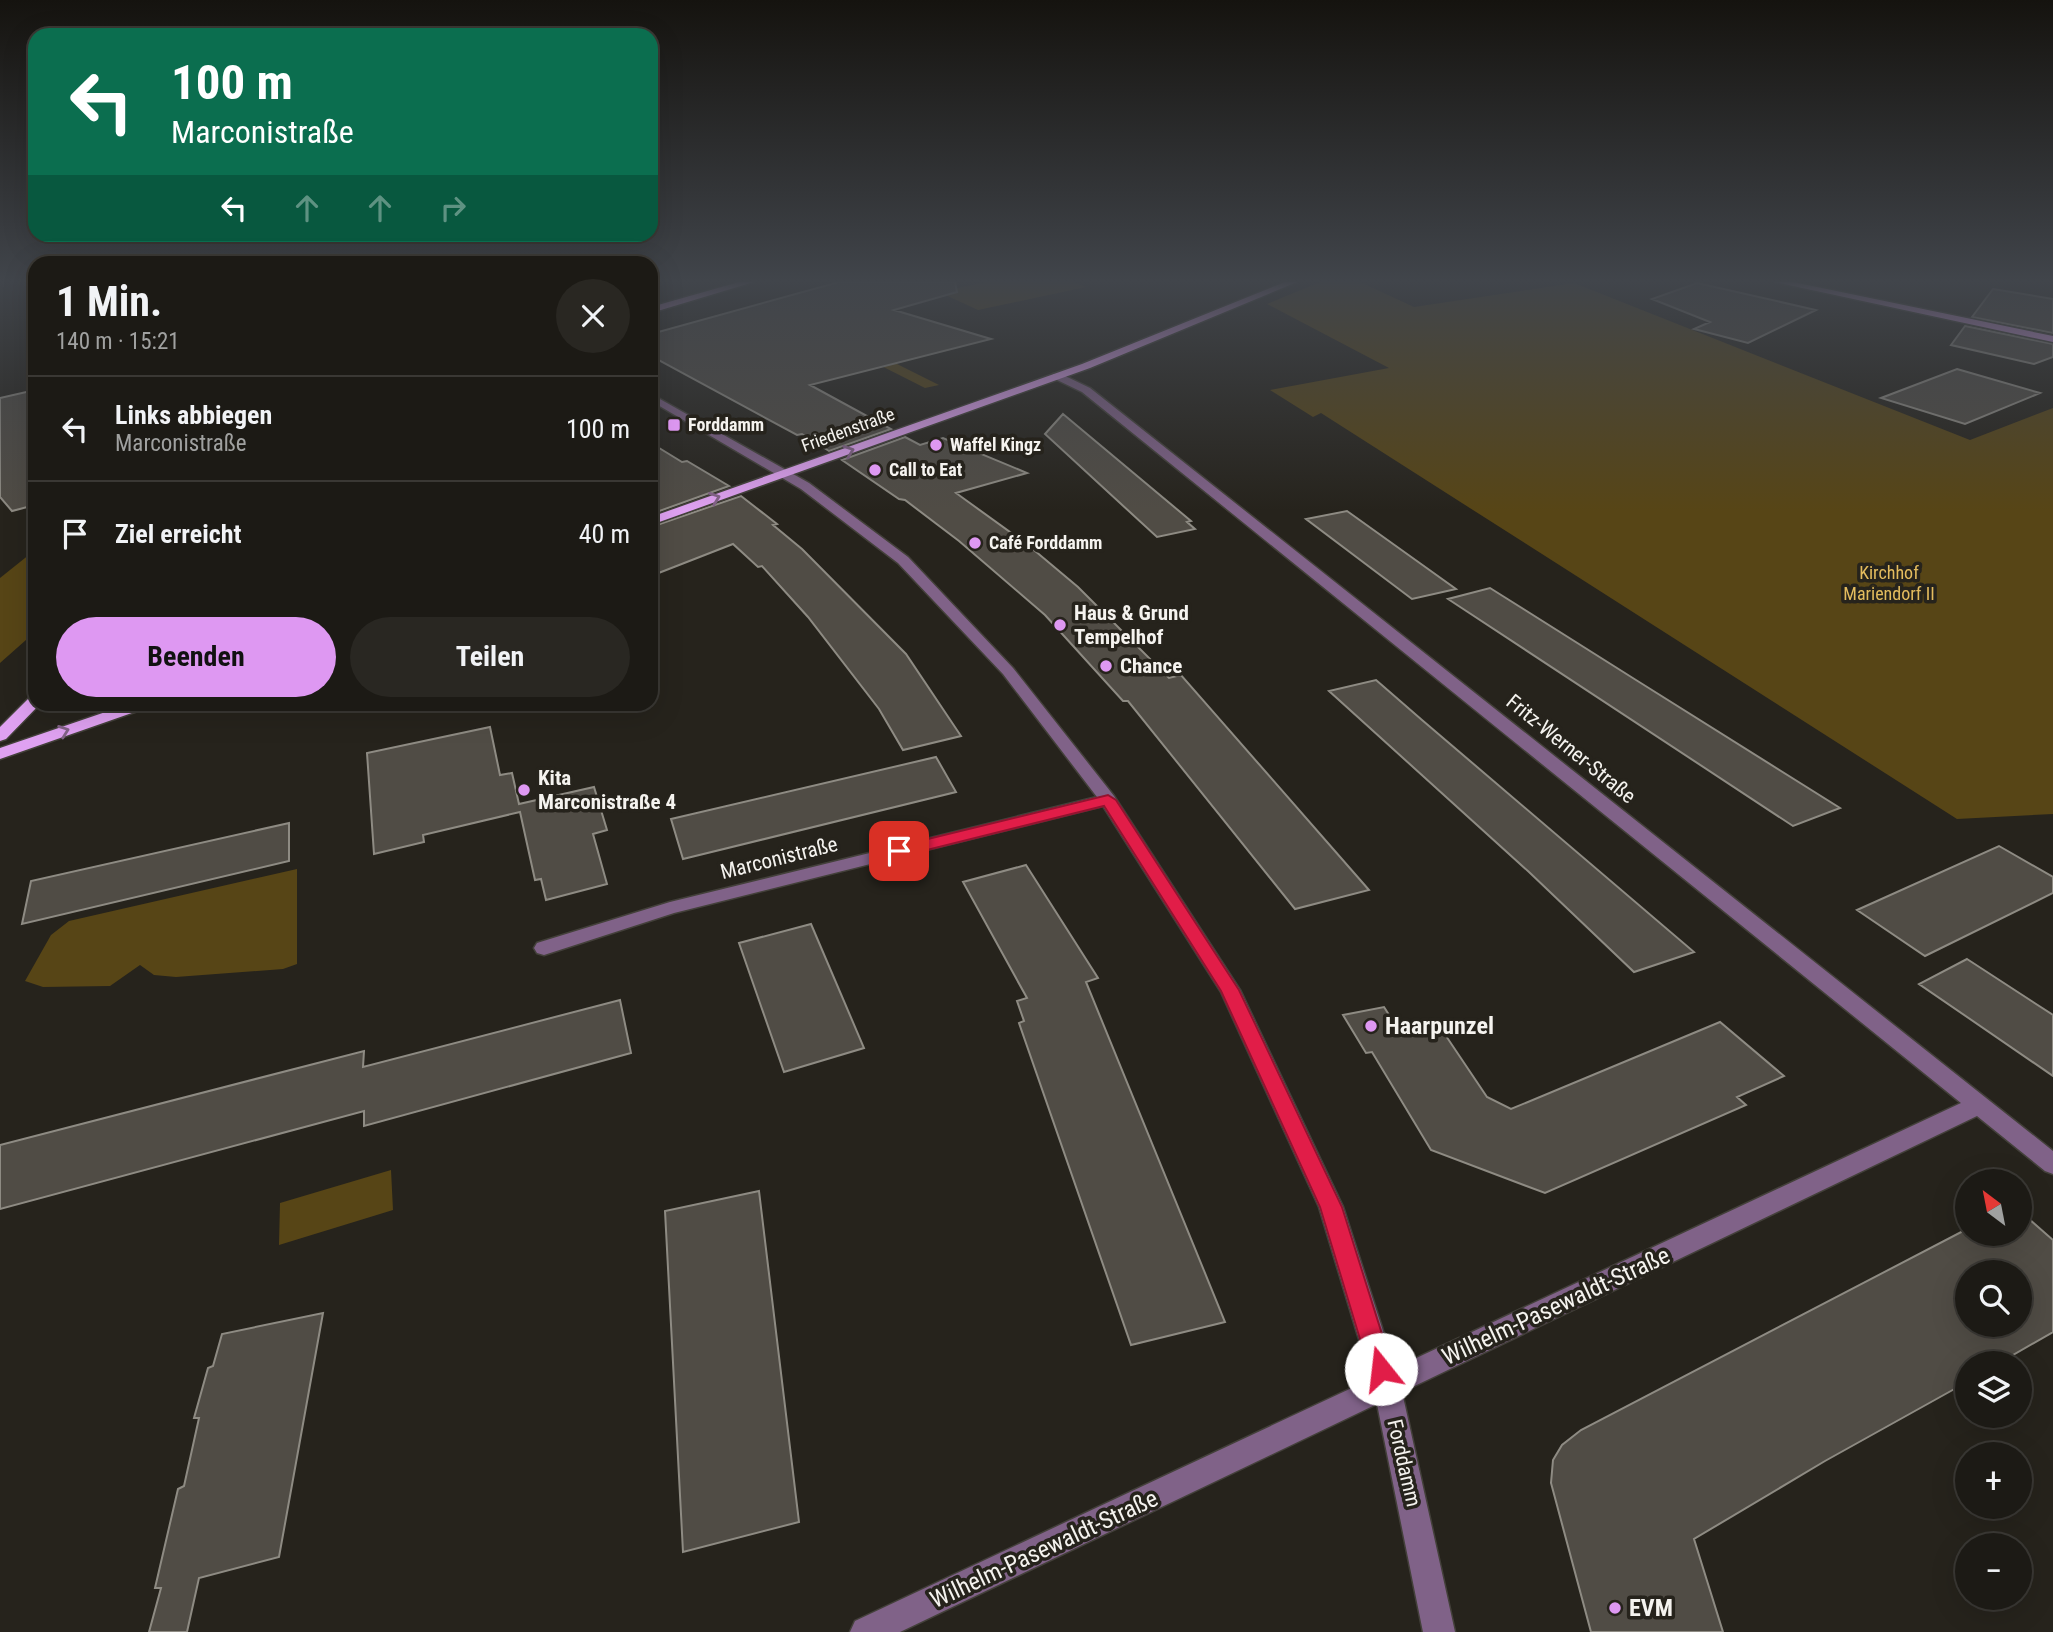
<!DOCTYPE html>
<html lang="de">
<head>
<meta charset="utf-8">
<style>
	:root { --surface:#1c1a15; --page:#292722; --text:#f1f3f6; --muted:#a0a1a0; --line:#3a3834; --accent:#de98f2 }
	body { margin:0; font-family:"Roboto Condensed",sans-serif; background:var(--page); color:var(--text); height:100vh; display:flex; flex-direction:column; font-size:26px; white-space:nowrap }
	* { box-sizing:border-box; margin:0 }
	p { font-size:23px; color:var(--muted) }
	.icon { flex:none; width:38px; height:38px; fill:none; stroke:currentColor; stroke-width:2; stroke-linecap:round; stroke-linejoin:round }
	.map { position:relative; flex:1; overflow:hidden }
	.details { position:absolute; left:28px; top:256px; width:630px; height:455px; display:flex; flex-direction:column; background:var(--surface); border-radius:21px; box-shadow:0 7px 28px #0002,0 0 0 2px var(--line) }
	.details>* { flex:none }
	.top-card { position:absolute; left:28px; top:28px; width:630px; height:214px; border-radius:21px; box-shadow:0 7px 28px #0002,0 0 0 2px var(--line); background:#0b6e4f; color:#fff; overflow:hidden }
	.needle { width:46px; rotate:328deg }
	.controls { position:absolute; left:1955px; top:1169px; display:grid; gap:14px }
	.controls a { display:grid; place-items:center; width:77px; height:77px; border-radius:50%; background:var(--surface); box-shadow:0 7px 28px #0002,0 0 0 2px var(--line); font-size:35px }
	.pin { position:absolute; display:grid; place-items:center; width:60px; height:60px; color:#fff; margin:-30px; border-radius:14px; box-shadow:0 4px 10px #0006 }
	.me { position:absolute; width:77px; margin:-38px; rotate:344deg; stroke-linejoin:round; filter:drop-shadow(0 0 5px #0008) }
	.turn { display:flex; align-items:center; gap:24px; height:147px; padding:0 28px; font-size:32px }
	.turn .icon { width:91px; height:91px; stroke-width:2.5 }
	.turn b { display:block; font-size:49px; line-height:60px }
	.lanes { display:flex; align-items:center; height:66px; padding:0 28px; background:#0003; justify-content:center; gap:35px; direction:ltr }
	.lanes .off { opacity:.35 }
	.round { display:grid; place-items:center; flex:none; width:74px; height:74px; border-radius:37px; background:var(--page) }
	.headline { display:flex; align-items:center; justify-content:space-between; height:119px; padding:0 28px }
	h1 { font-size:42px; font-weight:700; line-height:52px }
	.primary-button { display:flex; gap:14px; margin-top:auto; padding:14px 28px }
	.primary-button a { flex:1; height:80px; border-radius:42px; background:var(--accent); color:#111; font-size:28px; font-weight:700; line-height:80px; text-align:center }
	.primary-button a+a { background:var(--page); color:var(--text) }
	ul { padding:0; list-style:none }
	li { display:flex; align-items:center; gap:21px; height:105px; padding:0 28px; border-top:2px solid var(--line) }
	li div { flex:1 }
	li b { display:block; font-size:26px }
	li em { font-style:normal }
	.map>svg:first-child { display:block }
	.green { fill:#574516 }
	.building { fill:#504c45; stroke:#8e8b83; stroke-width:2; fill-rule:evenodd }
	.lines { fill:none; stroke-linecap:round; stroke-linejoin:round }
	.minor-casing { stroke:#43403a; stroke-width:3 }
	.major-casing { stroke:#43403a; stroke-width:3 }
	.minor { fill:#806288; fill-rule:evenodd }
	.major { fill:#dfa1f1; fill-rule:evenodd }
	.oneway { stroke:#826286 }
	.route { fill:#e11d48; stroke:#92132f; stroke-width:2 }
	.poi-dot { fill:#de98f2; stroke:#26231c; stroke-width:2.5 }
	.labels { text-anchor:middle; stroke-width:7; stroke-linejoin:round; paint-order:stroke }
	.far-poi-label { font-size:18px; font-weight:bold; fill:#f5f3ef; stroke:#26231c; text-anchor:start }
	.far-street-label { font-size:18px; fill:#f5f3ef; stroke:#26231c }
	.far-park-label { font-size:18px; fill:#e4bc5e; stroke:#26231c }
	.poi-label { font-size:21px; font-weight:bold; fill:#f5f3ef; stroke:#26231c; text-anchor:start }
	.street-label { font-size:21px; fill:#f5f3ef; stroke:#26231c }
	.near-poi-label { font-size:24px; font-weight:bold; fill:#f5f3ef; stroke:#26231c; text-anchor:start }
	.near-street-label { font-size:24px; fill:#f5f3ef; stroke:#26231c }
</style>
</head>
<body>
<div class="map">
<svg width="2053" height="1632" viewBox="0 0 2053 1632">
	<rect width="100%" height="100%" fill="#26231c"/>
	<path class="green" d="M986,282H1074L1086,287L978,310L939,292Z
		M1320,282H1360L1414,307L1574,283L1970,440L2053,408V814L1957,819L1321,413L1313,417L1270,390L1389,368L1267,304Z
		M845,338L939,385L925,388L832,341Z
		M35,550V632L0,663V578Z
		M297,869V964L283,969L176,977L154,975L140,965L110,986L43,987L25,981L51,935L69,921Z
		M391,1170L393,1210L279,1245L280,1203Z"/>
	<path class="building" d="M839,282H955L957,292L894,310L991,339L810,385L891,429L829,451L802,434L797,435L651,356V334Z
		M1697,283L1816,310L1748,343L1694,329L1710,322L1652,299Z
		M1993,289L2053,299V333L1972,317Z
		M1965,326L2053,344V357L2034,364L1951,345Z
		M1957,369L2040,393L1965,424L1881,398Z
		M35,390V505L12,511L0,497V398Z
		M1063,414L1191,521L1187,522L1195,529L1157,537L1045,434Z
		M905,437L920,445L943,438L1027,473L956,493L1028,545L1078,587L1169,678L1181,675L1369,890L1295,909L1128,701H1123L1045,615L959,541L905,500L899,499L842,460Z
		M651,443L682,462L687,461L729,486L651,514Z
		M741,496L777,524L773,525L802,549L906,654L961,736L903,750L879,709L808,617L762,566L758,567L733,544L651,576V527Z
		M1347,511L1456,589L1412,599L1306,519Z
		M1490,588L1636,680L1840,808L1793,826L1448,599Z
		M1376,680L1422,720L1694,952L1634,972L1529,872L1329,691Z
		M490,727L500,775L512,773L519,804L594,787L607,830L593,834L607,884L546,900L541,879L535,880L520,812L423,835L424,842L374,854L367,753Z
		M936,757L956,792L683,859L671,819Z
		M289,823V861L22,924L31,881Z
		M1999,846L2053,877V893L1925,956L1857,910Z
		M1026,865L1098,978L1086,982L1225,1322L1131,1345L1019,1023L1024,1021L1017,1001L1027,998L963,882Z
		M811,924L864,1048L784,1072L739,943Z
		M1967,959L2053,1015V1076L1919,984Z
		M620,1000L631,1053L364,1126V1111L0,1209V1145L364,1051L363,1067Z
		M1384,1007L1400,1032L1438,1024L1487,1097L1511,1109L1720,1022L1784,1076L1737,1097L1746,1105L1545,1193L1431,1150L1372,1052L1366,1053L1343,1015Z
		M759,1191L799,1522L683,1552L665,1211Z
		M2020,1211L2053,1240V1332L1999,1363H1967V1382L1825,1461L1694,1539L1723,1632H1591L1551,1483L1553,1460L1562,1445L1581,1430L1967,1229V1234H2020ZM1967,1272H2020V1325H1967Z
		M323,1313L279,1557L199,1578L187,1632H149L161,1588H155L178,1489L184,1486L199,1418H194L208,1368L213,1366L222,1334Z"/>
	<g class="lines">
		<defs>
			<path id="minor" d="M1053,374H1061L1090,388L2053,1151V1174L2045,1171L1977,1116L1402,1392L1455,1632H1423L1377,1404L900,1632H850L855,1621L1371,1379L1319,1207L1221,992L1103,806L674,913L544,955L537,953L534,948L537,943L670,902L1097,797L1003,674L898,563L801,489L651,401V394L809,483L908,557L1013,668L1114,796L1240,990L1343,1207L1395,1368L1961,1103L1082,392L1053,378Z"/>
			<path id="major" d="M739,282H754L651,313V307Z
				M1285,282H1297L1090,368L651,525V517L1082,364Z
				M1775,282H1793L2053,336V342Z
				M35,695V704H40L6,739L0,741V727L30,697Z
				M129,704H151L149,707L0,759V748Z"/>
		</defs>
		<use href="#minor" class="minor-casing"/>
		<use href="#major" class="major-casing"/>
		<use href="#minor" class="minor"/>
		<use href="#major" class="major"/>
	</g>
	<defs><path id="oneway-chevron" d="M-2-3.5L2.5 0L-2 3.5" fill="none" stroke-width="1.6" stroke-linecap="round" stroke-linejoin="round" transform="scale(1.75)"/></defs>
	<g class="oneway">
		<use href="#oneway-chevron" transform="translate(849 451) rotate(-20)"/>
		<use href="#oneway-chevron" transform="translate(715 498) rotate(-20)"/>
		<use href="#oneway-chevron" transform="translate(64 731) rotate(-20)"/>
	</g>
	<linearGradient id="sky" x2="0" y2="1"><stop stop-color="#15130f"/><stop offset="0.55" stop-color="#41454b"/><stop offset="1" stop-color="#41454b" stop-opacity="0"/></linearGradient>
	<rect width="2053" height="511" fill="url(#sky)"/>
	<path class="route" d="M1108,795L1116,800L1239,990L1342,1207L1393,1369L1390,1377L1381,1380L1372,1377L1369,1369L1320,1207L1221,991L1104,806L899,857L891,851L899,846Z"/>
	<g class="poi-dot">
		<rect x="667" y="418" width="14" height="14" rx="3.5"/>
		<circle cx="936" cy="445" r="7"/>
		<circle cx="875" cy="470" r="7"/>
		<circle cx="975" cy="543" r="7"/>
		<circle cx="1060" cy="625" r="7"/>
		<circle cx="1106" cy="666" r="7"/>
		<circle cx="524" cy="790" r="7"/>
		<circle cx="1371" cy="1026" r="7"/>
		<circle cx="1615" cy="1608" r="7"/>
	</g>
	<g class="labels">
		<g class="far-poi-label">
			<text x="688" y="431">Forddamm</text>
			<text x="950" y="451">Waffel Kingz</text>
			<text x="889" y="476">Call to Eat</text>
			<text x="989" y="549">Café Forddamm</text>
		</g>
		<g class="far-street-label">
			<text transform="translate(848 430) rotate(-20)" y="6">Friedenstraße</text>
		</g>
		<g class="far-park-label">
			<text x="1889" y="579">Kirchhof<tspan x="1889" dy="21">Mariendorf II</tspan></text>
		</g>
		<g class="poi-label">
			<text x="1074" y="620">Haus &amp; Grund<tspan x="1074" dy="24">Tempelhof</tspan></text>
			<text x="1120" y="673">Chance</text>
			<text x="538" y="785">Kita<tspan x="538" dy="24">Marconistraße 4</tspan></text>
		</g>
		<g class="street-label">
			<text transform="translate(1571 749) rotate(39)" y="7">Fritz-Werner-Straße</text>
			<text transform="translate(779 858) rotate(-14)" y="7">Marconistraße</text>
			<text transform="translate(1404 1463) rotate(77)" y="7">Forddamm</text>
		</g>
		<g class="near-poi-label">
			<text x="1385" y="1034">Haarpunzel</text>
			<text x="1629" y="1616">EVM</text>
		</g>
		<g class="near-street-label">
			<text transform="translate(1556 1306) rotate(-25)" y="8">Wilhelm-Pasewaldt-Straße</text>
			<text transform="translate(1044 1549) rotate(-25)" y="8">Wilhelm-Pasewaldt-Straße</text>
		</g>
	</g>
</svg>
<div class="controls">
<a><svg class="needle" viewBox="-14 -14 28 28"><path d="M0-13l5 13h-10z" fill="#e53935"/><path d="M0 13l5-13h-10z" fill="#a0a1a0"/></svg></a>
<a><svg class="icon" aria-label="search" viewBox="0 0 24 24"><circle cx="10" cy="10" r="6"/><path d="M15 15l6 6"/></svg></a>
<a><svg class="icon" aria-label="layers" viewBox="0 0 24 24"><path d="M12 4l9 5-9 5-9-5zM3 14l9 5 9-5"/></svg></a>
<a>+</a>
<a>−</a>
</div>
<div class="pin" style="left:899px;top:851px;background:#d93025"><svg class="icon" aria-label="arrive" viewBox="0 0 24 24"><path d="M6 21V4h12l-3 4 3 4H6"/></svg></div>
<svg class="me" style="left:1381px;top:1369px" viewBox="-20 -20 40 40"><circle r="19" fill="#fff"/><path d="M0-13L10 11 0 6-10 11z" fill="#e11d48"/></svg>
<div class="top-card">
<div class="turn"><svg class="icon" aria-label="left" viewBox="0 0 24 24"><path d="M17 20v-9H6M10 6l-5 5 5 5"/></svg><div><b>100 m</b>Marconistraße</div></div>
<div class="lanes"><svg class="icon" aria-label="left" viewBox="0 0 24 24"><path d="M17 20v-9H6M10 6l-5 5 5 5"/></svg><svg class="icon off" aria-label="ahead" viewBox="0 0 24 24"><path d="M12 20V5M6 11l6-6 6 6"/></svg><svg class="icon off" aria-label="ahead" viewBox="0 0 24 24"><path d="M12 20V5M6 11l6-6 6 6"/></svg><svg class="icon off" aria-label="right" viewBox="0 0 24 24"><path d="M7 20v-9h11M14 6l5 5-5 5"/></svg></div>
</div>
<section class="details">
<div class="headline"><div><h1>1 Min.</h1><p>140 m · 15:21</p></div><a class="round"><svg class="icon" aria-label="close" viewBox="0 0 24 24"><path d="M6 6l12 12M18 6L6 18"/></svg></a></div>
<ul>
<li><svg class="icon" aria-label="left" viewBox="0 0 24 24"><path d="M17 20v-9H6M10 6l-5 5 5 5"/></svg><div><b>Links abbiegen</b><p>Marconistraße</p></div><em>100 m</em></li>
<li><svg class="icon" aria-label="arrive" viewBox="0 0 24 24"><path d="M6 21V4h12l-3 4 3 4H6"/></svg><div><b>Ziel erreicht</b></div><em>40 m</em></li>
</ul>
<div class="primary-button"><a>Beenden</a><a>Teilen</a></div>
</section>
</div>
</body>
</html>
